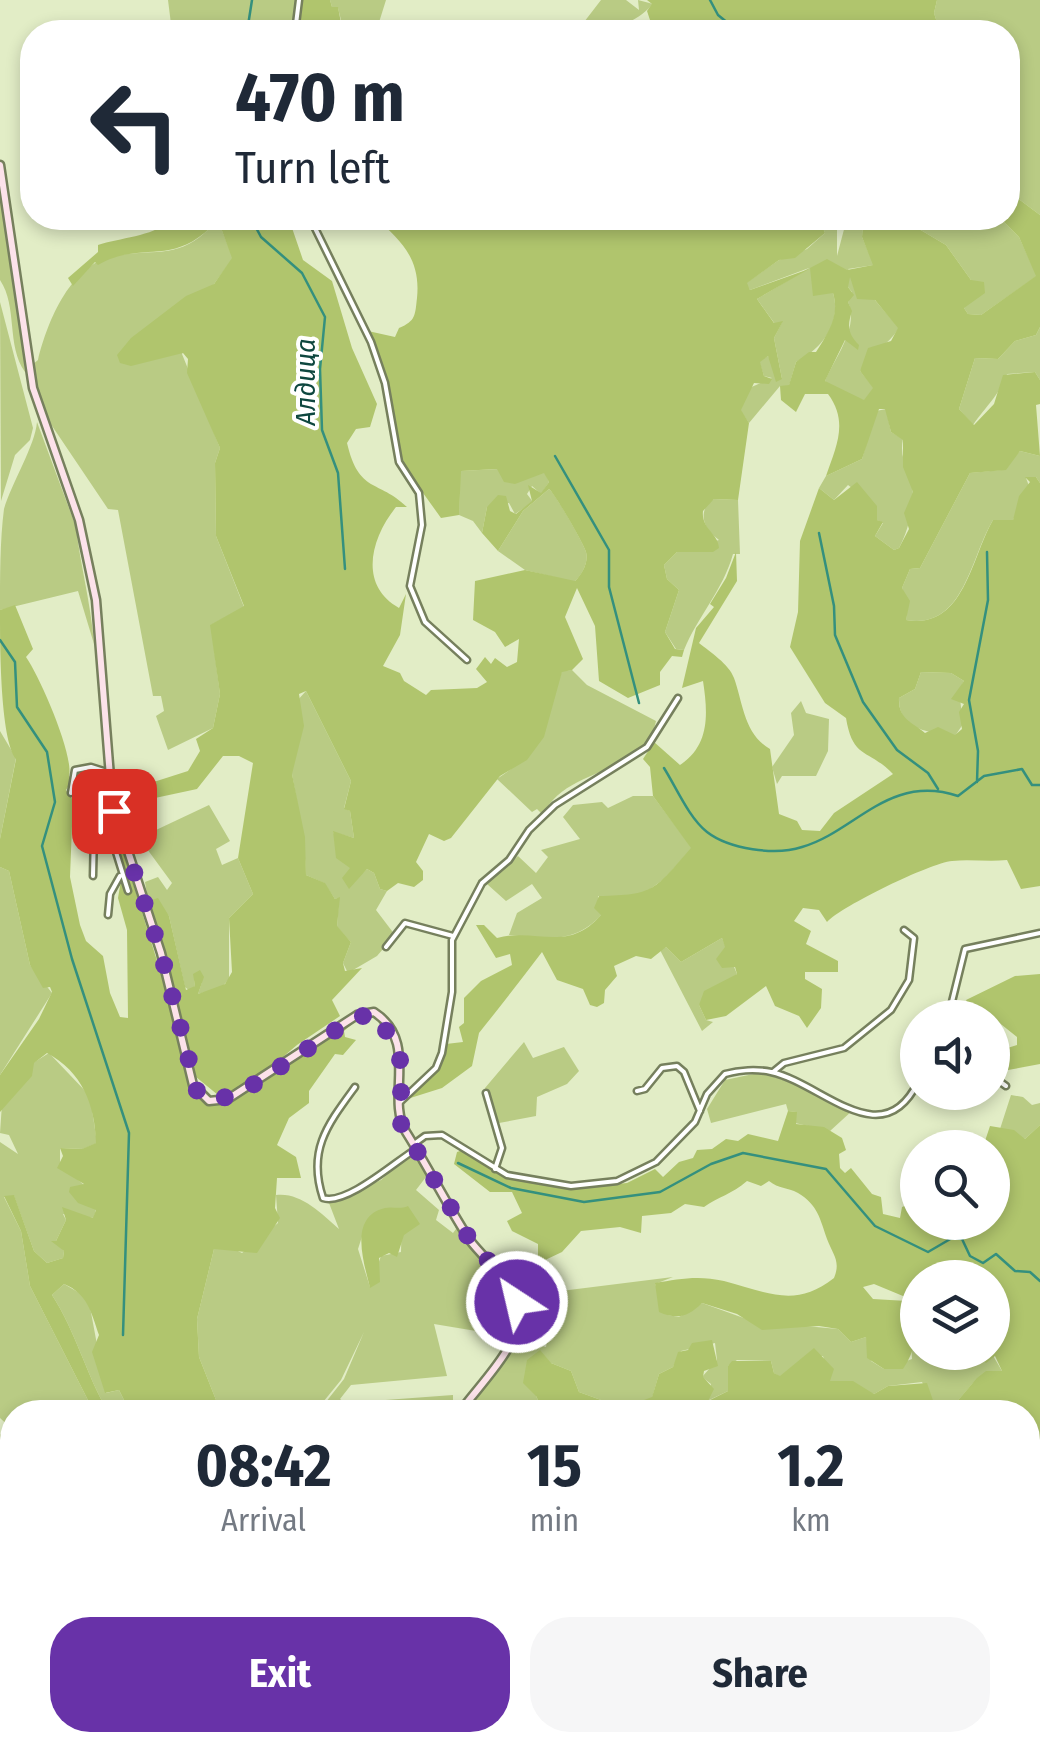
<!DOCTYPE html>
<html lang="en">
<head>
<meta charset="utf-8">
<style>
	:root { --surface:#fff; --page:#f6f6f7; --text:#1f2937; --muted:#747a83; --accent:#6832a8 }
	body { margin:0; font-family:"Fira Sans Condensed",sans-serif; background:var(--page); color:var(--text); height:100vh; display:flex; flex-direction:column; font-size:38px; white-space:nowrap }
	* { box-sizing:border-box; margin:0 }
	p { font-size:32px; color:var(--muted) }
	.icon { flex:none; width:55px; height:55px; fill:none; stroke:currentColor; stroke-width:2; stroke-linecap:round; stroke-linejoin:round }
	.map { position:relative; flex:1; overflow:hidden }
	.panel { position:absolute; left:0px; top:1400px; width:1040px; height:352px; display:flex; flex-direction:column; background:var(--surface); border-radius:40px 40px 0 0; box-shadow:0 5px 15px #0003 }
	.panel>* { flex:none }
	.hud { position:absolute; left:20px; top:20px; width:1000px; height:210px; border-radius:40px; box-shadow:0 5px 15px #0003; background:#fff; color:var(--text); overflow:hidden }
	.tools { position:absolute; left:900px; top:1000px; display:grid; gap:20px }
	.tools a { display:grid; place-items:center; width:110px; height:110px; border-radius:50%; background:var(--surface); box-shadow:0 5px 15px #0003; font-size:50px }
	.pin { position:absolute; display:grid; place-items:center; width:85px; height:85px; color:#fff; margin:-42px; border-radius:20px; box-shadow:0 5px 15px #0006 }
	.me { position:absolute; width:110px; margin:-55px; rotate:325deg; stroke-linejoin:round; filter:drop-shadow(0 0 8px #0008) }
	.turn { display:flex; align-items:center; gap:35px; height:210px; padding:0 50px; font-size:45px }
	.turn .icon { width:130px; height:130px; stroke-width:2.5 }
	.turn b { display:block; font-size:70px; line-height:85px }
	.eta { display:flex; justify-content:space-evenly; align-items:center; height:170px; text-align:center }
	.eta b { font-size:60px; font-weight:700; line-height:70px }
	.action { display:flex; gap:20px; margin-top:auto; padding:20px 50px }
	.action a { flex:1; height:115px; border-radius:40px; background:var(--accent); color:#fff; font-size:40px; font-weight:700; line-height:115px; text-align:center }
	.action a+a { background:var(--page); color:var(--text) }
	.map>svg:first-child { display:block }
	.green { fill:#b9cb84; fill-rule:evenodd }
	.forest { fill:#b0c56d; fill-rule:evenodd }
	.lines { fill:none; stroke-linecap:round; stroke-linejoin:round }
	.stream { stroke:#34907e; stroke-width:2.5 }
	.street-casing { stroke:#76805d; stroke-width:9 }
	.secondary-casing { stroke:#76805d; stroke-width:11 }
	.street { stroke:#fff; stroke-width:4 }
	.secondary { stroke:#fce2ea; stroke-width:6 }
	.route { stroke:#6832a8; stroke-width:18; stroke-dasharray:0 32.4 }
	.labels { text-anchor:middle; stroke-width:8; stroke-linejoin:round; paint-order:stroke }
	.water-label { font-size:28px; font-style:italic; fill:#0e473f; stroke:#fff }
</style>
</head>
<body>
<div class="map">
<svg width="1040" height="1751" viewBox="0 0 1040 1751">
	<rect width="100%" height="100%" fill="#e2edc6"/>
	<path class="green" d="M168,0H296L294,30L172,32Z
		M330,0H386L376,32H352L348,23L342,24L338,8L332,7Z
		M601,0H626L639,10L638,0L653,4C636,23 603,38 581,26Z
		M937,0H1040V215L1008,191V32H940L934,13Z
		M0,188L22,319L25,372C6,345 18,307 0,280Z
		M819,218H837V256L847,218H871L863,224L862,237L874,265L848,269L899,328C888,346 870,353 860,371L874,388L865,401L828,385L825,381C836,356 859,328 848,302L852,292L848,287L833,293C842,323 822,349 796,362L789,386H780L749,423L740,410L747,389L772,378L764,376L759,361L768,356L782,379L774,338L782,322L775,324L757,299L809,268L750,290L746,283L779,260L807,249L825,233Z
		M914,218H1000L1019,237L1037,276L981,315L968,314L964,308L971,280L946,245L919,229Z
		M211,227L221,228L233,258L214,284L182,354L220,448L215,463L216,536L244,607L211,625L220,694L213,728L168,750L156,716L164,711L161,696H153L118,510L108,509L44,414L32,365L38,360C48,320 71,262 118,255C159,249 179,259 211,227Z
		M0,302L33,428L30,440L15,455L1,501Z
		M1040,327V380L1035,372L1007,374C998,397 986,406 973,425L959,409L975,358L998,359L1015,341L1036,335Z
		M886,409L891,432L903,439C898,461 913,475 913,494C912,513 908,531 899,548L894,550L875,536L883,523L877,520L876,506L848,485L834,500L819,488L826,476L862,459L876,411Z
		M37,422L76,527C80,564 91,603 94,644L78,591L0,610C0,578 0,539 4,509C12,482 35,446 37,422Z
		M1020,451L1040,456V483L1036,477L1026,478L1029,486L1013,520H993C970,558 964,630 906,620L908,604L902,588L910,569L920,568L970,473L1001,470Z
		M498,469L545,473L549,482L541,494L532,486L527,494L533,502L515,514L509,503L487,507L482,533L473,521L459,515L460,471Z
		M549,489C555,493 585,546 586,552C589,563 581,576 574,582L525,570L498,551L523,511Z
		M714,499L738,500L740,554H733C723,590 698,616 684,650L676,649L665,632L679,590L667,579L664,565L677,552L719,540C706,530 699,519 707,504Z
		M572,670L587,685L656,721C645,777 566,765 543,815L537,809L532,812L497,779C551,743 542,727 562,671Z
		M921,672L951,673L964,681L959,690L963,724L955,736C930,732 898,731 899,698L915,689Z
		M306,691L351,781L344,808L350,811L354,838L333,832L351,868L349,885L367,869L374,873L380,889L387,891L376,910L395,935L377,956L348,973L343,963L351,942L337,927L339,898L335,899L324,883L306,875C305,840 298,808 292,774C287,746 309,741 296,702Z
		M801,701L806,713L829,719L828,751L816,776H782L777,784L772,767L794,735L791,713Z
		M0,731L16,758L0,839Z
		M633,796H653L692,848L664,879L639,897L598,896L602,914C576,944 545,939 509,935L517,913L542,898L532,884L506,901L487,884L518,856L536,873L548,857L541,850L580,839L563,817L573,805L602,802L608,808Z
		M209,805L230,841L216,849L222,865L238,858L253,894L229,918V979L221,988L198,994L202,982L194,978L195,986L190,991L185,987L169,916L153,900L148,901L145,882L158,877L167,890L172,883L139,838Z
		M0,867L9,871L30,965L52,993L0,1075Z
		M722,938L737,974L699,1005L706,1020L713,1022L702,1031L660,950L666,947L681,962Z
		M524,1042L533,1058L564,1047L579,1071L567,1084L537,1097L536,1116L499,1123L485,1088Z
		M49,1053L90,1096L97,1143L83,1149L60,1148V1164L85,1186L76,1198L96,1209L94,1218L63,1214L66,1220L56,1241L64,1251L63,1258L47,1263L34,1251L14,1196L4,1197L21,1231L30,1286L94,1412H12V1429L0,1418V1142L18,1154L9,1135L0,1133L2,1104L33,1063Z
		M758,1073C791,1078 821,1100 853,1110L830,1131L795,1123L796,1112L788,1111L786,1104L711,1123L707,1109L725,1080Z
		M1011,1095L1023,1097L1032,1105L1040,1103V1125L1025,1139L1000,1129Z
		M415,1149L429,1173L416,1190L439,1210L436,1220L453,1233L456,1229L447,1203L508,1288L499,1285L496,1290L495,1279L482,1273L491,1297L511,1295L514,1320L506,1336L434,1324L447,1376L351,1385L340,1399L345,1403L453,1395V1412H318L344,1379L364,1332L341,1380L315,1412H215L216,1400L199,1357L197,1319L214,1249L232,1248L242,1253L278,1223L276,1195C300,1192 320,1212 339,1229L329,1203L381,1180ZM393,1209H402L401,1252L381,1256L370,1287L358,1249L367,1221Z
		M673,1277L655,1284L668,1315L679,1317L702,1303L752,1321L838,1329L851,1342L866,1337L871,1361L884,1369L912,1359L910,1325L914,1324L918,1352L981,1353L980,1358L992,1354L1002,1371L973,1383L948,1412H937L922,1382L888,1386L874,1394L830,1381L823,1356L795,1365L780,1377L774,1373L771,1361L737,1360L728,1366V1391L707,1401L711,1384L702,1377L717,1360L715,1343L681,1351L673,1367L659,1374L652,1398L623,1408L579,1392L571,1371L551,1363L536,1396L544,1412H472L471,1397L511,1340L546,1347L549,1331L534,1327L537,1308L551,1305L553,1292Z
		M64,1284L83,1295L90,1307L106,1393L119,1390L130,1412H108C86,1374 76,1332 52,1295Z
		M0,1434L12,1443V1662L0,1636Z
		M1028,1630L1040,1641V1751H1036L1028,1734V1716L1039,1706L1036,1688H1028Z
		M12,1726V1740H413L406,1746L366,1751H0V1731Z
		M813,1740H900L895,1751H808Z"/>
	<path class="forest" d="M302,0H330L332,7H338L341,23H348L352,32H300Z
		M647,0H937L934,13L940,32H711L681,21L680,25L690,32H654L647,11L652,4Z
		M1008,191L1040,215V327L1036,335L1015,341L998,359L975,358L959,409L974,425L994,404L1003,375L1035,372L1040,380V404L1036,405L1040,456L1020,451L1006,470L970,473L920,568L910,569L902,588L910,601L906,620C964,630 971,558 993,520H1013L1019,496L1030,482L1025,477H1036L1040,483V886L1021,889L1007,860C988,862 970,859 952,861C930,863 842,906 827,922L819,910L803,908L794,921L811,931L806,944L838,961V972H805V979L822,989L821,1008L807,1028L799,1016L775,1006L766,986L726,1016L706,1020L699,1005L704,991L737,974L735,967L722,968L716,959L725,947L722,938L681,962L666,947L651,959L636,956L614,966L617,976L605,990L604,1003L597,1007L590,1005L583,989L557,980L542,952C521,980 499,1008 479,1033L472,1066L442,1088L404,1100L429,1080L446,1044L463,1042L459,1027L464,1023V998L481,981L512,965L510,954L496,958L476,925H484L497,938C537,927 567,954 601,915L594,908L599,896C655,895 654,890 691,848L653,796L650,767L643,759L654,742L680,765C710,745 708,714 703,681L682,688L696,628L714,607L710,604L726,578L736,552L737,581L699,643C710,652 729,664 734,678C743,703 744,734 770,749L779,814L797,821L802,830L820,831L834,813L893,774C868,748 853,760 846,718L825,703L790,647L798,612L800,541L819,488L834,500L857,482L877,506V520L883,522L875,536L894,550L899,548L909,529L904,513L913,492L903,467V440L891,432L885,409H879L862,459L826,476C836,447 849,422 828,394H805L796,412L781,400L780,386L789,385L796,362L809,352H816C828,333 840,316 833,293L813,296L810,268L827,259L847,270L873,265L862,237L863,224L871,218H914L919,229L946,245L971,280L984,282L985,293L964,308L968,314L981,315L1036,276L1019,237L1000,218H1008ZM850,277L857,299L875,300L898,328L891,341L868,348L860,371L873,388L864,400L825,381L845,340L858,350L859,345C848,334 847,326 852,311L848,302L854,295L848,287ZM921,672L951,673L964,681L951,699L964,704L959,712L962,729L955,735L938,727L925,733C912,722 898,719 899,698L915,689Z
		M167,218H246L264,227L291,225L303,260L332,281L352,348L377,404L370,427L356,429L347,443C359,494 378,479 407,507H396C371,538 358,585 399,608L406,594L400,635L383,666L400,673L404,681L426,695L431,690L477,688L487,682L476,669L485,657L491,664L495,658L507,667L517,662L519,639L505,647L495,632L473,620L475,581L525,570L575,581C581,575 589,563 586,552C585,546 555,494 549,489L523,511L498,551L482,533L487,507L498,495L506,496L510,511L516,514L532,501L528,485L541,493L549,482L544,473L515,484L504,482L497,469L461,471L459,515L441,518L408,472L396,444L390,393L368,331L395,337L399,328C416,321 415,315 417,298C421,259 401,240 375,218H819L825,233L795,258L779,260L747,283L750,290L809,269L757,299L774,323L783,321L774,338L782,379L776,382L768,356L760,362L764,376L772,379L769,384L754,383L741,410L749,423L738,500L714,499L703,511C701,529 718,533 719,548L713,552H677L664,565L667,579L679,590L665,632L675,649L684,650L682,657L672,656L660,672V685L628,698L599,681L595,626L577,588L565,617L583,659L572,670L562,672L544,737L527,760L500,776L451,838L444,841L429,834L416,862L423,871V880L414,887L398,883L387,891L380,889L374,873L367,869L349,889L342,878L350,868L336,858L333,831L354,838L350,811L344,809L351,781L306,691L299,694L304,726L292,774L305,837L306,875L325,883L335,899L340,897L337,926L351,942L343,963L345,971L362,968L332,1000L340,1016L297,1045L250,1085L218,1095L196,1077L148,901L158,898L169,916L186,990L195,986L193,974L200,970L204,977L198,994L225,984L232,972L229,918L253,894L238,858L253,763L239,756H223L197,789L155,798L138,796L114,805L113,795L188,771L200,751L196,739L213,728L220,694L210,625L244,606L216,536L215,463L220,448L187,373L188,359L183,353L131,366L120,363L117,355L131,338L186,296L214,284L232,258L221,228L211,227C170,267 141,240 98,265L95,262L73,286L68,278L98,252V245C119,238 153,236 168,222Z
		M15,605L33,649L26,657C40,677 74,755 69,776L73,779L66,790L73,800L70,877L80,925L86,941L103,956L110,993L120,1017L128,1018L127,930L118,898L122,874L114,822L172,1009L189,1079L205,1100C272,1104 298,1033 359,1018L344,1031L345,1037L356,1040L343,1055L335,1054L309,1091V1103L289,1118L277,1145L296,1157L301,1178H277L275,1208L280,1218L257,1253L214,1249L197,1319L199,1357L216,1400L215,1412H130L119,1390L105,1393L92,1352L99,1335C91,1312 88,1294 64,1284L52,1295C76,1332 86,1374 108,1412H94L30,1286L21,1231L4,1196L14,1195L34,1251L47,1263L63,1258L64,1251L51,1241H56L66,1220L62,1207L93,1218L96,1210L78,1203L69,1192L70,1187L84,1184L57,1168L63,1156L60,1148L82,1149L96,1143C95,1104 82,1072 47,1053L34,1063L32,1076L0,1112V1075L39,1019L52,992L50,987L43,988L30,965L9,871L0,867V839L16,759C0,739 0,643 0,610Z
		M1040,974V1064L1008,1070L1001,1050L1017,1045V1037L982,1009L972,1011L966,1000L1015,976Z
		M788,1111L797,1112L796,1124L824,1127L842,1138L846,1150L839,1154L840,1168L845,1173L851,1168L872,1194L881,1197L883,1214L900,1218L902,1207L917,1201L918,1222H992V1148L983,1147L990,1126L1014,1130L1025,1139L1040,1125V1584L1035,1594L1028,1592V1412H948L977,1378L986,1371H1002L995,1356L986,1363L980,1358L981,1353L992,1352V1278H918L915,1301L874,1284L863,1287L873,1299L907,1301L917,1307V1324L910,1325C919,1340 911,1357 903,1369H884L867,1358L866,1337L851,1342L838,1329L819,1326L762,1330L737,1314L702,1303C688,1317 677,1320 659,1312L655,1283C679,1279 698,1275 724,1281C767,1292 795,1309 834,1278C841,1261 833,1255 827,1239C820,1219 818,1205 798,1193C787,1187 779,1189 769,1181L761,1186L747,1181C732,1194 718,1197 704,1207L685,1204L671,1213L642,1216L641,1233L620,1227L581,1231L562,1252L543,1261L538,1257V1244L512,1231L507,1221L522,1213L512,1192H490L454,1164L457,1152L463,1150L507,1178L569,1189L627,1183L655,1169L663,1177L679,1162L693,1158L697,1150L712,1149L726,1139L738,1141L748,1134L778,1141Z
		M408,1206L420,1224L404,1235L397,1257L389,1253L379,1258L380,1282L370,1288C365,1265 347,1217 385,1208C393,1206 399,1210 408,1206Z
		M712,1340L718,1366L704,1371L703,1377L714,1389L708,1401L728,1391V1366L732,1361H771L774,1373L780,1376L814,1348L834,1369L830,1381H853L874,1394L888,1386L927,1383L937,1412H544L536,1396L523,1383L527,1360L540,1350L551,1363L571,1371L579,1392L623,1408L652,1397L659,1374L673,1367L678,1352L688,1350L692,1343Z
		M0,1636L12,1662V1726L0,1731Z
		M1028,1734L1036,1751H895L900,1740H1028Z
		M433,1740H813L808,1751L793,1743L788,1751H421Z"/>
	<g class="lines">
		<path class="stream" d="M710,0L718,15L739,32
			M247,32L252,0
			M251,218L261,237L302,273L325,317L320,369L322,430L338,473L345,569
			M555,456L609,550V587L639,703
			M819,533L834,606L835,635L863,702L897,750L928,773L938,789
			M0,640L15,662L17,707L47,752L55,802L42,846L72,959L129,1133L123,1335
			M664,768C676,787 689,818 707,832C729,849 775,856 802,847C855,832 889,773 958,796L984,776L1022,769L1032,785H1040
			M977,782L978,751L969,700L988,600L987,552
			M458,1163L511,1188L584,1202L660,1192L711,1164L743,1153L826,1169L875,1226L928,1252L952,1238L962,1239L970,1256L983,1263L996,1254L1015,1271L1030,1272L1040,1281
			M1028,1515L1040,1522"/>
		<defs>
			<path id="street" d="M295,32L299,0
				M310,218L371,342L385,383L399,462L419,493L422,525L410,586L425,622L467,660
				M71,793L75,770L91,767L110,773
				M118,825L113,824L111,836L128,891
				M94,841L112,839
				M93,876L94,831L104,806L111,808
				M108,915L110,894L120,876
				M386,947L405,923L453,936
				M948,1018L965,949L1040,933
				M773,1072L784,1063L844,1048L891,1010L909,980L914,938L904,930
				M992,1076L1006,1086
				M355,1087C328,1124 307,1150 323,1198C346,1206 396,1161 416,1149
				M637,1091L645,1089L662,1068L677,1066L684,1072L700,1111
				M486,1093L502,1148L495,1169
				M400,1102L436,1068L442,1053L452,992V940L482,883L509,860L529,830L555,805L647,747L678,698
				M414,1144L425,1136L442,1135L507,1175L571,1186L617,1181L656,1162L695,1122L707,1094L725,1074C739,1070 757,1069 771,1072C822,1083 882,1156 918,1082"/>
			<path id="secondary" d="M0,165L33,388L79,520L96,600L112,802L161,953L193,1085L209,1101L228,1099L357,1015L374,1012C420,1042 385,1097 406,1132C428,1167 447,1205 469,1239C486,1263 519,1283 519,1314C519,1348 478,1386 460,1412
				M423,1751L432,1740"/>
		</defs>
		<use href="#street" class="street-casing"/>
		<use href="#secondary" class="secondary-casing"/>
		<use href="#street" class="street"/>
		<use href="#secondary" class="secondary"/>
	</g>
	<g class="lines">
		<path class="route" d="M114,811L161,953L197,1091L209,1101L239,1094L357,1016H379L402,1064L400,1122L470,1240L511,1287L517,1302"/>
	</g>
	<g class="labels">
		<g class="water-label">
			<text transform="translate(305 382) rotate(-90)" y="10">Алдица</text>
		</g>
	</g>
</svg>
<div class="tools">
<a><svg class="icon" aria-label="sound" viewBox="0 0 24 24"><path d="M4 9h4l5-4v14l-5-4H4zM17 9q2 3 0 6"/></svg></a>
<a><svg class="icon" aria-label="search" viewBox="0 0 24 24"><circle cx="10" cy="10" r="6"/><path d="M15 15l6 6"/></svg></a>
<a><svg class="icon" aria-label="layers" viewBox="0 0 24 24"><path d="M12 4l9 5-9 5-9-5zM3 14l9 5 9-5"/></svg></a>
</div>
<div class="pin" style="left:114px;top:811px;background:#d93025"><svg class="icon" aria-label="arrive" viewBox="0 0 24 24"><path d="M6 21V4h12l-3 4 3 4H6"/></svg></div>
<svg class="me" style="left:517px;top:1302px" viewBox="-20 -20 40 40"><circle r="17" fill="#6832a8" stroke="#fff" stroke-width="3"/><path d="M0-11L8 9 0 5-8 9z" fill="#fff"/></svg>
<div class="hud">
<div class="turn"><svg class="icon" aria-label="left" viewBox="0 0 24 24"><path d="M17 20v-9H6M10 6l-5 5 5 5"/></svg><div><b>470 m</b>Turn left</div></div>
</div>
<section class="panel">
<div class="eta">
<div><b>08:42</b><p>Arrival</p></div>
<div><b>15</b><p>min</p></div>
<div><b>1.2</b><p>km</p></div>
</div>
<div class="action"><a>Exit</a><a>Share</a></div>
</section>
</div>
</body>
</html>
